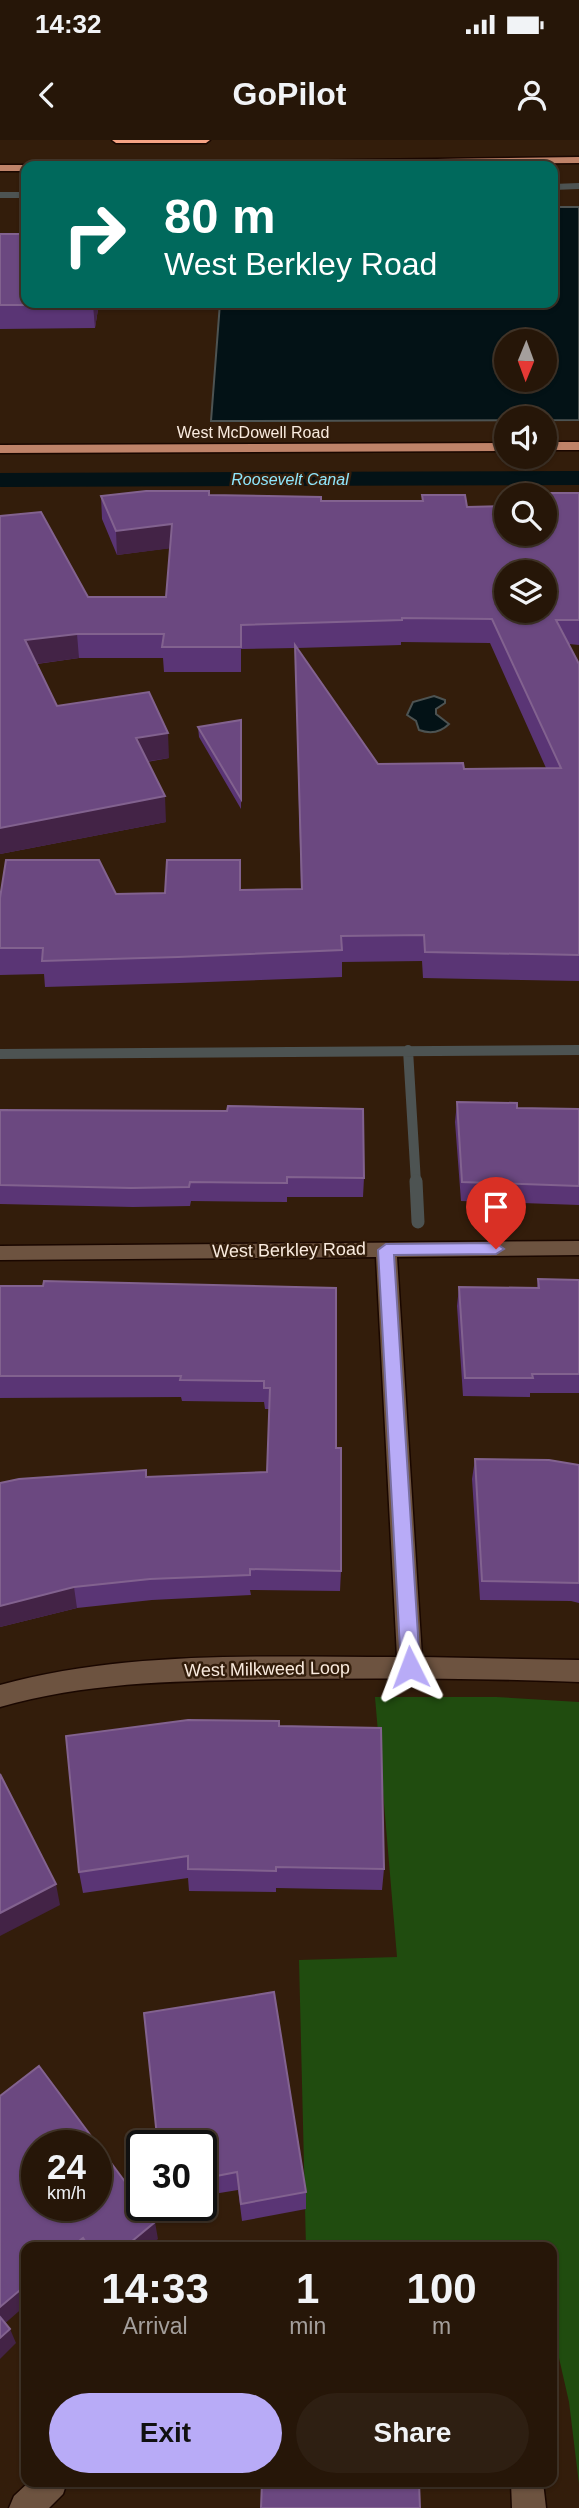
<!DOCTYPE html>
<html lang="en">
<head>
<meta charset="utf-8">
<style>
	:root { --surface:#261608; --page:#2e1f12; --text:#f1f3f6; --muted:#a49f9c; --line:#423529; --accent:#b8abf7 }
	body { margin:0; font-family:Arial,sans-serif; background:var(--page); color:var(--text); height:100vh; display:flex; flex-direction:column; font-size:26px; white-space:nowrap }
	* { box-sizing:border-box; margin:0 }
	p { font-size:23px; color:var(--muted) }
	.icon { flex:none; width:38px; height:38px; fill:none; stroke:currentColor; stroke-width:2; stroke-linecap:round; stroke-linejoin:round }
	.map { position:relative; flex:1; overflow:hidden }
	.panel { position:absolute; left:21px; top:2102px; width:536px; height:245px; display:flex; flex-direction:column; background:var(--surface); border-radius:14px; box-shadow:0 2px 5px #0004,0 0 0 2px var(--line) }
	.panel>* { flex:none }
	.guide { position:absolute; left:21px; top:21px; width:537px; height:147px; border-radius:14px; box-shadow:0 2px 5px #0004,0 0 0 2px var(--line); background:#00695c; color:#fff; overflow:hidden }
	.needle { width:46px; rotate:181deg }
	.controls { position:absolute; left:494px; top:189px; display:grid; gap:14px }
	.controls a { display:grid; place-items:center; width:63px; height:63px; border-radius:50%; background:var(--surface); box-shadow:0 2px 5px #0004,0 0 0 2px var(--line); font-size:35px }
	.speed { position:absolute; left:21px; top:1990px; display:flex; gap:14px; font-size:35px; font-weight:700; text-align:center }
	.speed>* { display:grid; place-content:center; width:91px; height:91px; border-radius:50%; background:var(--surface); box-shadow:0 2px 5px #0004,0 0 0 2px var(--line); line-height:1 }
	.speed small { font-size:18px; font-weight:400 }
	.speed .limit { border:4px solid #111; border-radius:10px; background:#fff; color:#111 }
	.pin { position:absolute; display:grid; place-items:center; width:60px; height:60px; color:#fff; margin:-72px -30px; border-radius:50% 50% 50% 0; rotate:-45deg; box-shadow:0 0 7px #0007 }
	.pin .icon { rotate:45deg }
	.me { position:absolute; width:77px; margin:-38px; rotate:357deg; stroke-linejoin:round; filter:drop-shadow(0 0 5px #0008) }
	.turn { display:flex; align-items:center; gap:24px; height:147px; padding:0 28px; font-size:32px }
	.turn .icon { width:91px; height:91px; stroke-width:2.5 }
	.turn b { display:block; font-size:49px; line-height:60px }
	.eta { display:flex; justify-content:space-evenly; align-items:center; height:119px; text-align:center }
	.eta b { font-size:42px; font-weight:800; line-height:49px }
	.button { display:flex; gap:14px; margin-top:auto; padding:14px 28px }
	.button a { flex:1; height:80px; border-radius:42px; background:var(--accent); color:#111; font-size:28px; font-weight:800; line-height:80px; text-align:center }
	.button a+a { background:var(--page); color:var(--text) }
	.status { display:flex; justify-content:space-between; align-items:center; height:49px; padding:0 35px; background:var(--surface); direction:ltr }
	.status svg { height:19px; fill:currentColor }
	header { display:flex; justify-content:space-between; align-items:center; height:91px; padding:0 28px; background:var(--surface); font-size:32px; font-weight:800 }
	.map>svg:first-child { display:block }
	.green { fill:#204c0f }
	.water { fill:#031216; stroke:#4d5352; stroke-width:2; fill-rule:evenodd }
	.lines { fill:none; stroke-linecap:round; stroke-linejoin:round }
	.stream-far2 { stroke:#4d5352; stroke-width:6 }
	.stream-far1 { stroke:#4d5352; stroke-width:10 }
	.stream { stroke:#4d5352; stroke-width:13 }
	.canal { fill:#031216; fill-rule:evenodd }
	.minor-casing { stroke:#1a0700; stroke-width:3 }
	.major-casing { stroke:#1a0700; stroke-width:3 }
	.highway-casing { stroke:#1a0700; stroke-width:3 }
	.minor { fill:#6d5340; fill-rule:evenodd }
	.major { fill:#bf8369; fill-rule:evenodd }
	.highway { fill:#f6a384; fill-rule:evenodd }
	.wall { fill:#5a3575; fill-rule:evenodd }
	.shaded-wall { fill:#432346 }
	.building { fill:#6b4880; stroke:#82628f; stroke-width:2; fill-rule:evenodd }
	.route { fill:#b8abf7; stroke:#786fa1; stroke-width:2 }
	.labels { text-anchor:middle; stroke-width:5; stroke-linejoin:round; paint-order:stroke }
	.far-street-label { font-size:16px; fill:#faebdf; stroke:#331d0b }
	.far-water-label { font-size:16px; font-style:italic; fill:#8fe6fc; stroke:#331d0b }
	.street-label { font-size:18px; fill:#faebdf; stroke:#331d0b }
</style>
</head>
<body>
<div class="status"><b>14:32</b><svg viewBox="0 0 49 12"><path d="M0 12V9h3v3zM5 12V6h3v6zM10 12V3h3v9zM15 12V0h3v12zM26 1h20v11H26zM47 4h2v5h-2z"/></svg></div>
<header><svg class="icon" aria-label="back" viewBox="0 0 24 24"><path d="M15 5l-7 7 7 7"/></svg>GoPilot<svg class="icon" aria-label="person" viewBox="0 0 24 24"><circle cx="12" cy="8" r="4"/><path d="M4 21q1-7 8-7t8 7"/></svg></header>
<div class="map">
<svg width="579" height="2368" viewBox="0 0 579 2368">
	<rect width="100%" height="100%" fill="#331d0b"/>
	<path class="green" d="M375,1557H496L579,1562V2344L569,2262L559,2218L551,2200V2107H306L299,1820L397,1817Z"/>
	<path class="water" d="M553,67H579V280L211,281L220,163H553ZM506,201H544V240H506Z
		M434,556L445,560V563L436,569V574L449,584C441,592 430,594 419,590L416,581L407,575L413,562Z"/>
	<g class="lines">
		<path class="stream-far2" d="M553,47L579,46
			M0,55H26"/>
		<path class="stream-far1" d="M408,910L416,1043
			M0,914L579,910"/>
		<path class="stream" d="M416,1041L418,1082"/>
		<path class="canal" d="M579,331V345L0,347V333Z"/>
		<defs>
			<path id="minor" d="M579,1101V1115L397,1117L422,1517L579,1520V1542C478,1538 376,1538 275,1539C182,1541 90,1541 0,1567V1545C128,1510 266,1517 397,1517L376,1117L0,1120V1106Z
				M29,2342H67L63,2354L49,2368H9L14,2356Z
				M511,2342H543L546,2368H512Z"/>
			<path id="major" d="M579,17V23L132,26L137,23Z
				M0,25H26L29,26H26V31H0Z
				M544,302H579V310H544Z
				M506,303V311L0,313V305Z"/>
			<path id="highway" d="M112,0H210L206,3H116Z"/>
		</defs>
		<use href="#minor" class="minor-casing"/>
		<use href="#major" class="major-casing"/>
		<use href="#highway" class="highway-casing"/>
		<use href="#minor" class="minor"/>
		<use href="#major" class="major"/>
		<use href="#highway" class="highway"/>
	</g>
	<path class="wall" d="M0,94L99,163L95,188L0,189Z
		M541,353H579V505L569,504L579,524V841L423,838L422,821L342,822V837L180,843L45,847L44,834L0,835V758L301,749L295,508L241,509V532H164L163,518H79L37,524L57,566L169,618L147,622L166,682L0,714V376L88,457H166L170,408L117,415L102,379L101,356L209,355L321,361H422V355L467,367L544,394V355H540ZM401,502L490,503L546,628L464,629L378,624L297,508L401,505Z
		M241,580V669L199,597L198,587Z
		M457,962L517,968L579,969V1065L461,1061L455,982Z
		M0,970L364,1038L363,1057H287V1062L191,1061L190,1066L133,1067L0,1064Z
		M538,1139L579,1140V1253H530V1257L463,1256L457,1166L459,1147L537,1148Z
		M0,1146L336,1148V1308L341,1431L340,1451L250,1450L251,1455L152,1460L77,1468L0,1487V1343L267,1332L269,1269H265L264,1262L182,1261L181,1257L0,1258Z
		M475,1319L579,1325V1463L571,1461L480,1460L472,1339Z
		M280,1586L384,1729L382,1750L276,1748V1752L189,1751L188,1738L83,1753L79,1732Z
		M201,2006L306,2052V2069L242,2081L238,2050L201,2056Z"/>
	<path class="shaded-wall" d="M94,163H99L95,188L93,165Z
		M172,384L173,408L117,415L116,391Z
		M77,494L79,518L28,525L25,500Z
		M168,593L169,618L137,623L136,598Z
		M165,656L166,682L0,714V688Z
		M74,1447L77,1468L0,1487V1466Z
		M56,1744L60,1765L0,1796V1773Z
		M155,2082L158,2099L148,2107H125Z
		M83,2098L85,2107H71Z
		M26,2145V2165L2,2186L0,2181V2167Z
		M10,2189L16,2203L0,2219V2198Z"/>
	<path class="building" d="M0,94H26V163H94L93,165H0Z
		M146,351H209V355L321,357V361H423L422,355H465L467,367L506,366V394H544V355H541V353H579V480H556L579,524V815L425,812L424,795L341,796L342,810L178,817L42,821L43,808H0V758L6,720H99L116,754L165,753L167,720H240V750L302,749L295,505L378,624L463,623L464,629L561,628L492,479L402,478V480L241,485V507H162L164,494H77L25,500L57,566L149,552L168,593L136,598L165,656L0,688V376L41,372L88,457H166L172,384L116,391L101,356ZM506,432H544V471H506Z
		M241,580V659L198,587Z
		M457,962L517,963V968L579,969V1046L462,1042Z
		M228,966L363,969L364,1038L287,1037V1043L190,1042L189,1047L131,1048L0,1045V970L227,971Z
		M538,1139L579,1140V1234H532L533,1238H465L459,1147L539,1148Z
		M44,1141L336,1148V1308H341V1431L250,1429V1435L150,1439L74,1447L0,1466V1343L19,1339L146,1330V1337L267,1332L270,1248H264V1241L180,1240L181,1236H0V1146H43Z
		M475,1319L549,1320L579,1325V1443L482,1441Z
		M188,1580L279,1581V1586L381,1588L384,1729L276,1727V1731L188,1729V1716L79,1732L66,1596Z
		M0,1634L56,1744L0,1773Z
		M274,1852L306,2052L241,2064L237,2032L201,2039V2006H158L144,1873Z
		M39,1926L155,2082L125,2107H89L83,2098L71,2107H26V2145L0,2167V1956ZM37,2006H96V2065H37Z
		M0,2177L10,2189L0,2198Z
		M262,2342H419L420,2368H261Z"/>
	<path class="route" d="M496,1103L504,1109L496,1114L394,1115L420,1527L417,1533L410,1535L404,1533L401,1527L378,1110L386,1104Z"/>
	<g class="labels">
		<g class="far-street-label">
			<text x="253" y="298">West McDowell Road</text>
		</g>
		<g class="far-water-label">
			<text x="290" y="345">Roosevelt Canal</text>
		</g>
		<g class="street-label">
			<text transform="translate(289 1110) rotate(-1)" y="6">West Berkley Road</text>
			<text transform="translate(267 1529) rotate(-1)" y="6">West Milkweed Loop</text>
		</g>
	</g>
</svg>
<div class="controls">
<a><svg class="needle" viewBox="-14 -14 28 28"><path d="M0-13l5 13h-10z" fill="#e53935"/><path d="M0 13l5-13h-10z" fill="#a49f9c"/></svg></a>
<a><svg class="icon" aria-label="sound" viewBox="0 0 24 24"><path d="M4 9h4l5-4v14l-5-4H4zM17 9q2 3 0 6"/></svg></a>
<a><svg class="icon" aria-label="search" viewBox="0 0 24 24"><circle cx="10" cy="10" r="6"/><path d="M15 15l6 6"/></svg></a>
<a><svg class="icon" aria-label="layers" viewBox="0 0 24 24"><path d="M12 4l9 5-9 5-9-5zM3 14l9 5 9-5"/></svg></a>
</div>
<div class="speed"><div>24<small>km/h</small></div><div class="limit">30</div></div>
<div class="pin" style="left:496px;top:1109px;background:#d93025"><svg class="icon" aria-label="arrive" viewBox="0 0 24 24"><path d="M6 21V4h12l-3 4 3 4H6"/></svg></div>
<svg class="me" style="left:410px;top:1527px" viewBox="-20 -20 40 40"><path d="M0-17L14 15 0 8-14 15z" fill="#b8abf7" stroke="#fff" stroke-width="4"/></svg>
<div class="guide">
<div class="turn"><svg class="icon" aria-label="right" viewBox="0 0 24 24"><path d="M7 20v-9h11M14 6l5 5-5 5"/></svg><div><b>80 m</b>West Berkley Road</div></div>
</div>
<section class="panel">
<div class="eta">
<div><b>14:33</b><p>Arrival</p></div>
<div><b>1</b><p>min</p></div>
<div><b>100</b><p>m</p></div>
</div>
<div class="button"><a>Exit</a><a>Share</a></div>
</section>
</div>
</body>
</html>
